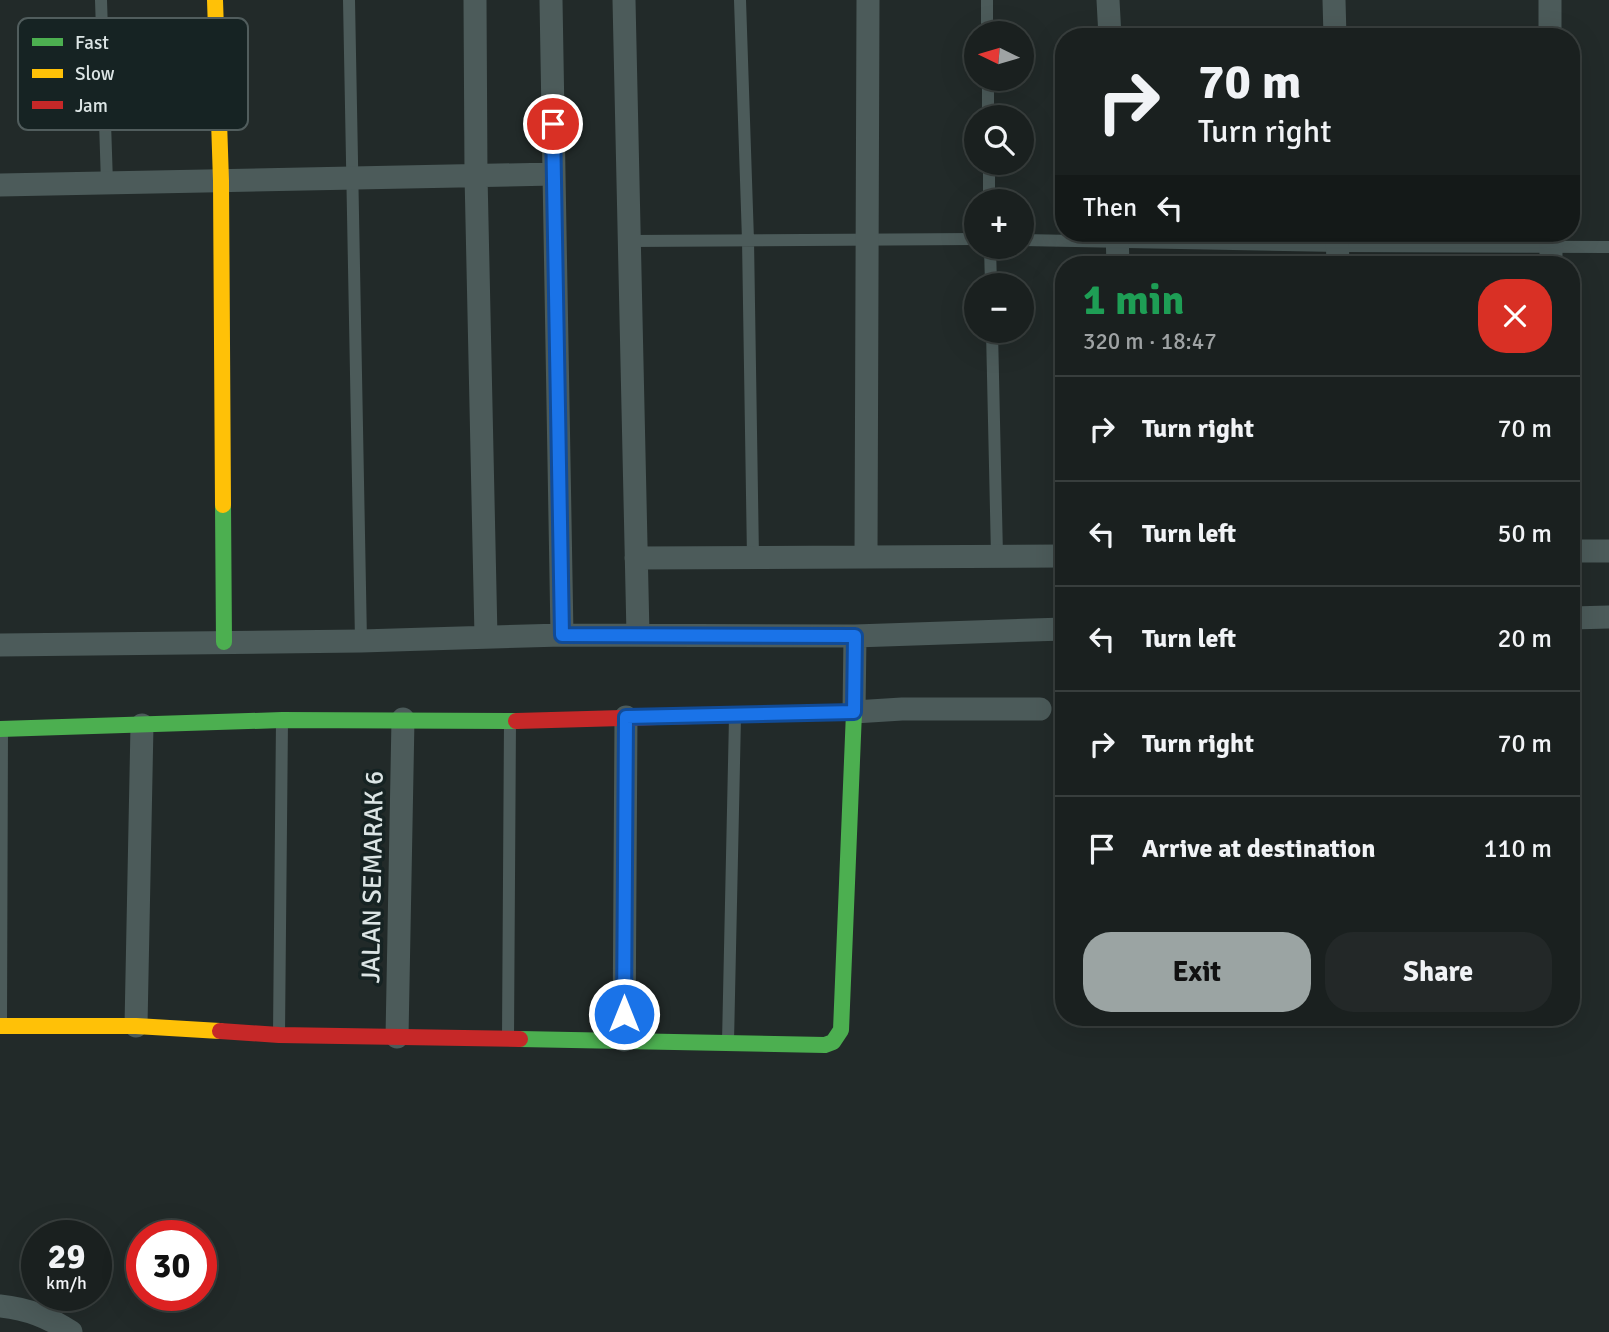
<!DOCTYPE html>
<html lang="en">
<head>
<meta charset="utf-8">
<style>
	:root { --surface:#1a201f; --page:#232828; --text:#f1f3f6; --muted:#9fa3a4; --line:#383e3d; --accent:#9ba4a3 }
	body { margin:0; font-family:Signika,sans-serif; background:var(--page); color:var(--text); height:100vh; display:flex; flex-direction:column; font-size:26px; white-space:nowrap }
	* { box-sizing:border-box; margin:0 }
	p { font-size:23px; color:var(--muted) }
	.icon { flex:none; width:38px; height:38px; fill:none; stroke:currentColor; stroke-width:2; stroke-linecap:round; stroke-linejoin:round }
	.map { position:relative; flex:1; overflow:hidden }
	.details { position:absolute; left:1055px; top:256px; width:525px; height:770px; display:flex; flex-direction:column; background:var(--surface); border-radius:28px; box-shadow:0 7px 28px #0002,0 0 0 2px var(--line) }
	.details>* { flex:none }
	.top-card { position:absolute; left:1055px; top:28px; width:525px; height:214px; border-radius:28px; box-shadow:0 7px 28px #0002,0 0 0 2px var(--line); background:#1a201f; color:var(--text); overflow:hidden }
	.needle { width:46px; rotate:275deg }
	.buttons { position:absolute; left:964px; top:21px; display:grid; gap:14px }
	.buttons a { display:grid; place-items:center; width:70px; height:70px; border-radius:50%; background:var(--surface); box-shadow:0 7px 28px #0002,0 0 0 2px var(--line); font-size:35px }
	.speed { position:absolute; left:21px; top:1220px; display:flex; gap:14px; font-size:35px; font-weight:700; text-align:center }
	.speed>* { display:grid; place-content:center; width:91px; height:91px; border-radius:50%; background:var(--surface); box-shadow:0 7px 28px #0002,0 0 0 2px var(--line); line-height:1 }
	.speed small { font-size:18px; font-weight:400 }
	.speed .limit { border:10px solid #d22; background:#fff; color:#111 }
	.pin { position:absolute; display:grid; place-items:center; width:60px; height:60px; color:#fff; margin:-30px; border:4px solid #fff; border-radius:50%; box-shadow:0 2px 7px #0007 }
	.me { position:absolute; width:77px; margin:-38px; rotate:0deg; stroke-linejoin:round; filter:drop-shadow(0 0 5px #0008) }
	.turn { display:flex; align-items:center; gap:24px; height:147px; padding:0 28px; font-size:32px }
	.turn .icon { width:91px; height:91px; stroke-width:2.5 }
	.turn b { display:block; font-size:49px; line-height:60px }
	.then { display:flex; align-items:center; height:66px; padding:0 28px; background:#0003; gap:14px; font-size:26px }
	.round { display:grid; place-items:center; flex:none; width:74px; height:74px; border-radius:28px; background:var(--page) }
	.overview { display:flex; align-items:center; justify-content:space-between; height:119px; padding:0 28px }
	h1 { font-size:42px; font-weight:800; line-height:52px; color:#1e9e55 }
	.button { display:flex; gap:14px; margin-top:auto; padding:14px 28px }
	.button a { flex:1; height:80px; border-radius:28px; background:var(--accent); color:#111; font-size:28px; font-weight:800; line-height:80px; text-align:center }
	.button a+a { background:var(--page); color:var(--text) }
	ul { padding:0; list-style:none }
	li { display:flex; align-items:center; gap:21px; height:105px; padding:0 28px; border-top:2px solid var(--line) }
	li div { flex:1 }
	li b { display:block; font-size:26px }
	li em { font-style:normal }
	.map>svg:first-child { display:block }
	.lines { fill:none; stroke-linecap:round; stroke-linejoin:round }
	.lane { stroke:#4c5b5a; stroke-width:12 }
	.street { stroke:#4c5b5a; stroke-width:23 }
	.fast { stroke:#4caf50; stroke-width:16 }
	.slow { stroke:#ffc107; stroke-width:16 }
	.jam { stroke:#c62828; stroke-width:16 }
	.route-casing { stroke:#114b97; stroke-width:18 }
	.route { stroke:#1a73e8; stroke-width:12 }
	.labels { text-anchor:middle; stroke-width:7; stroke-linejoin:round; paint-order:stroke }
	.street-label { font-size:26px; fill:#dce5e5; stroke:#162323 }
	.key { fill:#162323; stroke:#515d5d; stroke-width:2 }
	.key-label { font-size:19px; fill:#dce5e5 }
</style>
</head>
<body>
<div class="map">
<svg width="1609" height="1332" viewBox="0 0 1609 1332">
	<rect width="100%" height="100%" fill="#222a29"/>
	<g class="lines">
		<path class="lane" d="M101,0L107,183
			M349,0L361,641
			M740,0L748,240L753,558
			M987,0V33
			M988,79V117
			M989,163V201
			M1022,240L1338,246L1609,247
			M630,241L976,239
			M990,247L991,285
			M992,331L997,556
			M1,1026L2,729
			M279,1034L282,720
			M508,1038L510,721
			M728,1042L735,717"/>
		<path class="street" d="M475,0L476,175L486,637
			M551,0L562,635
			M624,0L638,635
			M1108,0L1110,37
			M1334,0L1335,37
			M1550,0V37
			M0,185L554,174
			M1117,233L1118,264
			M1337,233L1338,264
			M1551,233V264
			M1572,551H1609
			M866,557L868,0
			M636,558L1064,556
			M1572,618L1609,617
			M855,636L854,712L902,709H1040
			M0,645L361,641L562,635L855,636L1064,629
			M136,1026L142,725
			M397,1037L403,719
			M624,1040L626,717
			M0,1306C28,1309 48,1317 71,1332"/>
		<path class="fast" d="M223,505L224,642
			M0,729L282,720L516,721
			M520,1039L825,1045L833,1042L841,1030L854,712H839"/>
		<path class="slow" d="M215,0L221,181L223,505
			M0,1026H136L220,1031"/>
		<path class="jam" d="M516,721L839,712
			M220,1031L279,1035L520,1039"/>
	</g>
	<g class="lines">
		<defs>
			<path id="route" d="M553,124L562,635L855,636L854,712L626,717L624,1014"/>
		</defs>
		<use href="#route" class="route-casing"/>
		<use href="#route" class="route"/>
	</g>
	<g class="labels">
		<g class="street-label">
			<text transform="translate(372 877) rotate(-89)" y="9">JALAN SEMARAK 6</text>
		</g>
	</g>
	<rect x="18" y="18" width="230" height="112" rx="10" class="key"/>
	<rect x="32" y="38" width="31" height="8" fill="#4caf50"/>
	<rect x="32" y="69" width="31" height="9" fill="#ffc107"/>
	<rect x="32" y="101" width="31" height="8" fill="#c62828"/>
	<g class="key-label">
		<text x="75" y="49">Fast</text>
		<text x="75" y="80">Slow</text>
		<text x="75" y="112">Jam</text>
	</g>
</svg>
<div class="buttons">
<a><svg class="needle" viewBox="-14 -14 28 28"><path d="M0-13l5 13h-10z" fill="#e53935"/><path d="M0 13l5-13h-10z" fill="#9fa3a4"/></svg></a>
<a><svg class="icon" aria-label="search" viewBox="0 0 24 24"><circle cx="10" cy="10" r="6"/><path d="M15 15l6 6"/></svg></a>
<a>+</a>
<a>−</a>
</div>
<div class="speed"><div>29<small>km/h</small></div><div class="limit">30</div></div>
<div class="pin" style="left:553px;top:124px;background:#d93025"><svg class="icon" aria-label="arrive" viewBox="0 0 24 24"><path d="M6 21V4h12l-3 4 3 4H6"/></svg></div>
<svg class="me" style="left:624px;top:1014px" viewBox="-20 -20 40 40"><circle r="17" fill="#1a73e8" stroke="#fff" stroke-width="3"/><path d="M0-11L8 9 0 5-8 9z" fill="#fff"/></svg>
<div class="top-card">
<div class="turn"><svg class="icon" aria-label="right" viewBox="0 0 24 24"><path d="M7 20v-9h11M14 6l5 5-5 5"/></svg><div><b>70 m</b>Turn right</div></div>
<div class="then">Then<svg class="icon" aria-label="left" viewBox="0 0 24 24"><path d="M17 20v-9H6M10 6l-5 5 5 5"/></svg></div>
</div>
<section class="details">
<div class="overview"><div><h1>1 min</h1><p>320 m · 18:47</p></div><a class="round" style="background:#d93025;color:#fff"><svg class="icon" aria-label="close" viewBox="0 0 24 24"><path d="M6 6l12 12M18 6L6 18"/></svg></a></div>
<ul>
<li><svg class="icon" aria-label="right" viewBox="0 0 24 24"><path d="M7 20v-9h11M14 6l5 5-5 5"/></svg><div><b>Turn right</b></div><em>70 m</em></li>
<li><svg class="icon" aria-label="left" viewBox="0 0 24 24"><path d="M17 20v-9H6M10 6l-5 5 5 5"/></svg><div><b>Turn left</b></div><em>50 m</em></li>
<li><svg class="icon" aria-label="left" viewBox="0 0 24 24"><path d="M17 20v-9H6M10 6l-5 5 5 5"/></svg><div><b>Turn left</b></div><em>20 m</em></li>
<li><svg class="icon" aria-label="right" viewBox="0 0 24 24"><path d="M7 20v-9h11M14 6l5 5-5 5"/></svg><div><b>Turn right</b></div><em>70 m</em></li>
<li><svg class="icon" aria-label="arrive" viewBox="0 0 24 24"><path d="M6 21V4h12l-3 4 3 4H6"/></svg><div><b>Arrive at destination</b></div><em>110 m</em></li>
</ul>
<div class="button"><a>Exit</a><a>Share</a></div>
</section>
</div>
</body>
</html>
